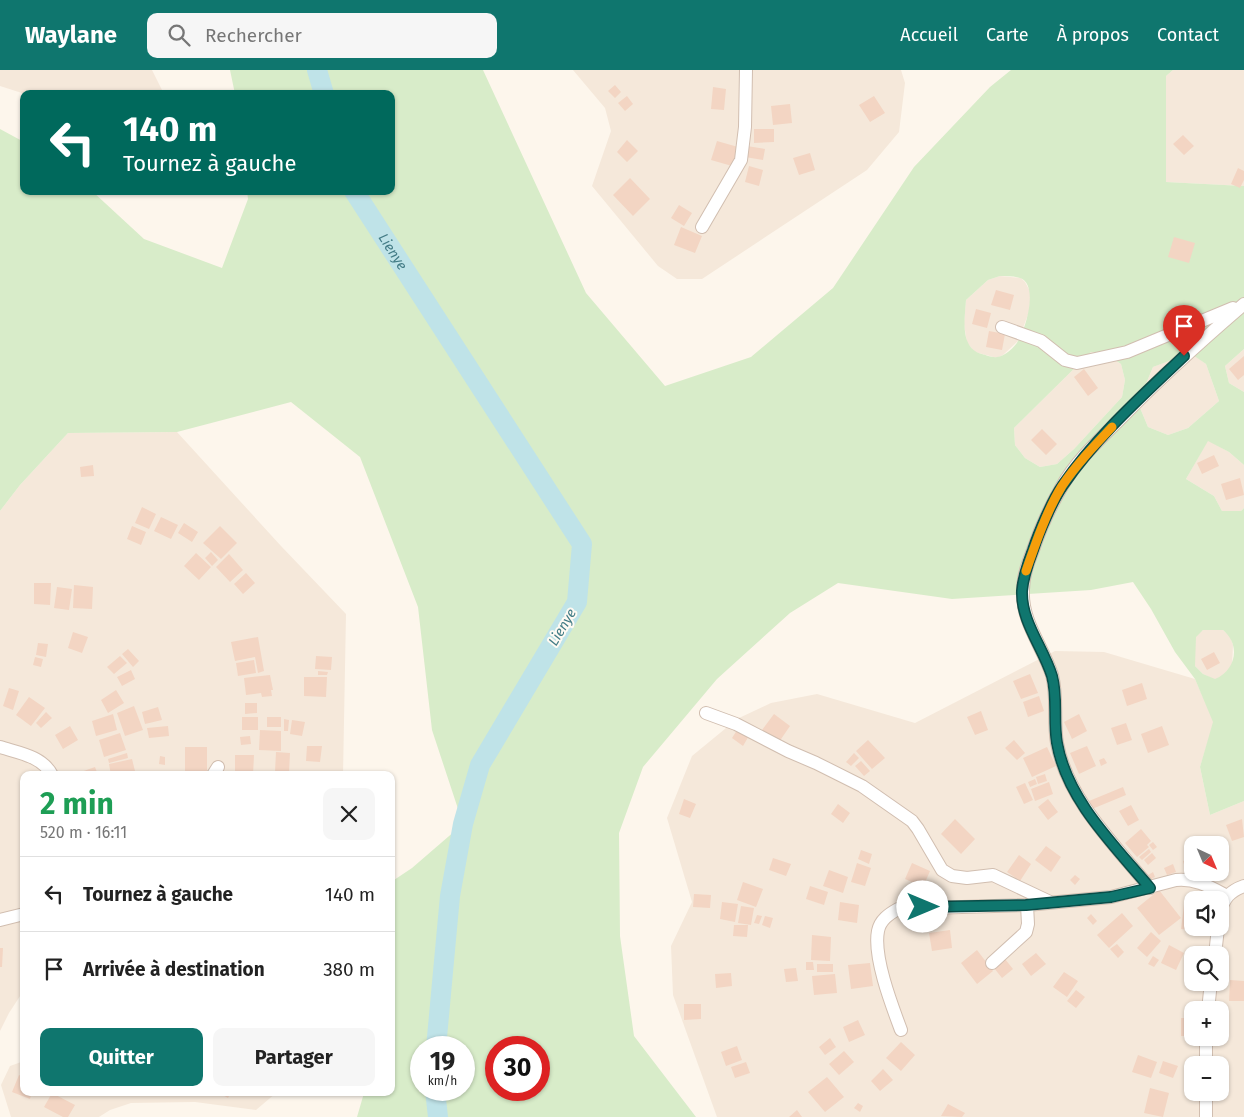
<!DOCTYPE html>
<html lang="fr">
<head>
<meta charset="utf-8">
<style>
	:root { --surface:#fff; --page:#f6f6f6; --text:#222; --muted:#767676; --line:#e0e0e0; --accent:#0f766e }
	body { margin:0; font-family:"Fira Sans",sans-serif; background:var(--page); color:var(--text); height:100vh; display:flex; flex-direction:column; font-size:19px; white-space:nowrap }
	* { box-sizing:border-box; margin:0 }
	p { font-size:16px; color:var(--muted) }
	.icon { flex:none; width:28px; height:28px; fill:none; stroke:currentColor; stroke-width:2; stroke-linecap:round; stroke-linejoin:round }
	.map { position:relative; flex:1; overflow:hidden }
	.drawer { position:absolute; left:20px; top:701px; width:375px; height:325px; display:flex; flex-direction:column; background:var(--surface); border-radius:10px; box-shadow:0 1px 4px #0004 }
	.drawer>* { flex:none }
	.guide { position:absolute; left:20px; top:20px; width:375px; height:105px; border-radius:10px; box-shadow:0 1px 4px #0004; background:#00695c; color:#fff; overflow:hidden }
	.needle { width:32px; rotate:136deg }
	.controls { position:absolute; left:1184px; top:766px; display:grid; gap:10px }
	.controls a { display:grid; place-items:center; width:45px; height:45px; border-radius:10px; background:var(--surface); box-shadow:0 1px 4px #0004; font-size:25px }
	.speed { position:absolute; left:410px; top:966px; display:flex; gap:10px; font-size:25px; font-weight:700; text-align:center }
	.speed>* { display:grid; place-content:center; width:65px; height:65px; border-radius:50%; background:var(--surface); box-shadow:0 1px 4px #0004; line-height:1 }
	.speed small { font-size:12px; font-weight:400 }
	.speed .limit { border:8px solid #d22; background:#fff; color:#111 }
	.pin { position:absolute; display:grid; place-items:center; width:42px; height:42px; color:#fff; margin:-51px -21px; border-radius:50% 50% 50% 0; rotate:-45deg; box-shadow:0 0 5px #0007 }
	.pin .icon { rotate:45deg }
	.me { position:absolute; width:55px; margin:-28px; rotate:90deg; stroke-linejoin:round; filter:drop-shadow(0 0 4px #0008) }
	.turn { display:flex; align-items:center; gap:18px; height:105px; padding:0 20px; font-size:22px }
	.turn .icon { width:65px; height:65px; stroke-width:2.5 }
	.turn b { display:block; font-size:35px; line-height:42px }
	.round { display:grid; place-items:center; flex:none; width:52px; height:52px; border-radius:10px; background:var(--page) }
	.headline { display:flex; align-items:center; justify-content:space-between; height:85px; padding:0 20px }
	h1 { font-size:30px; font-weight:700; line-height:38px; color:#1e9e55 }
	.action { display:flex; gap:10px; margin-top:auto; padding:10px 20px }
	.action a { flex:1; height:58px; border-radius:10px; background:var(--accent); color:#fff; font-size:20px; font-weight:700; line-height:58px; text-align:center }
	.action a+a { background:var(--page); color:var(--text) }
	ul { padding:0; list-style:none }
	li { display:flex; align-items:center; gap:15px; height:75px; padding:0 20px; border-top:1px solid var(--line) }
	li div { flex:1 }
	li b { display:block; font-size:19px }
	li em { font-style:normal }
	header { display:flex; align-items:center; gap:30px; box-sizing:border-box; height:70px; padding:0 25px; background:var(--accent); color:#fff }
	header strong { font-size:24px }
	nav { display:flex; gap:28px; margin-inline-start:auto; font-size:18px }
	.search { width:350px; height:45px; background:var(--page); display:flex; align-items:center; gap:12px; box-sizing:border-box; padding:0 18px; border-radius:10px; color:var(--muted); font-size:19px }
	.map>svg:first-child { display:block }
	.residential { fill:#f5e8da; fill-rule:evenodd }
	.green { fill:#d8ecc9; fill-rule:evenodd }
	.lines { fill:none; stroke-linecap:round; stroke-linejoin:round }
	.river { stroke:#bfe3e8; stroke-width:20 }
	.building { fill:#f3d5c3 }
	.minor-casing { stroke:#d1beb0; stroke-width:14 }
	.minor { stroke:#fff; stroke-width:12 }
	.route-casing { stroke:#0a4d48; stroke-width:12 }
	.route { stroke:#0f766e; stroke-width:9 }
	.slow { stroke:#f59e0b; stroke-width:9 }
	.labels { text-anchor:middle; stroke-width:4; stroke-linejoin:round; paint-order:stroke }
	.water-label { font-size:14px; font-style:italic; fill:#437c86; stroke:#fffaf3 }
</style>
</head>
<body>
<header>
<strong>Waylane</strong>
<div class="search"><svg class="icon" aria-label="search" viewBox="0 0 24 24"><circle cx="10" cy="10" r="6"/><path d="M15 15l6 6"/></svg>Rechercher</div>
<nav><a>Accueil</a><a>Carte</a><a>À propos</a><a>Contact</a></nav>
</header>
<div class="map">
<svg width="1244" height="1047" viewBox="0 0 1244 1047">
	<rect width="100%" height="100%" fill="#fdf6ec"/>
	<path class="residential" d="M0,0H152L164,24H25L0,16Z
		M573,0H901L905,13L899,62L867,100L702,209H677L658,196L592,116L611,61L605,38Z
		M1173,0H1244V116L1166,112V6Z
		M1000,206L1021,208L1025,212L1031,223L1029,242L1018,271L1003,285L997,288L975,282L967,273L964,254L966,230L988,210Z
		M1244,279V322L1229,313L1225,296Z
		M1091,282L1107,285L1121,294L1125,310L1122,327L1074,379L1057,394L1040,397L1025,388L1015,375L1014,358Z
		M1190,282L1206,294L1219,331L1188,358L1168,365L1148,357L1138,333L1153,297Z
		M177,362L281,476L346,544L343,705H24V920L9,943L0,961V441L20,415L68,363Z
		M1208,370L1229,382L1244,395V438L1241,441H1222L1214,426L1186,409Z
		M1203,560H1223L1230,566L1233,575L1232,596L1225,605L1215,610L1203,604L1195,596V566Z
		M1055,581L1104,582L1195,609L1214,652L1200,697L1210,745L1244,731V1047H717L673,925L671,876L692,832L667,748L692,686L737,649L771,633L817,624L915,653ZM1192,775H1220V802H1192ZM1192,830H1220V858H1192ZM1192,885H1220V912H1192ZM1192,940H1220V968H1192ZM1192,995H1220V1022H1192Z
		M24,991V1022L276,1023L256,1040L195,1032L131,1033L110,1040L99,1047H11L1,1015L10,996Z"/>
	<path class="green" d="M230,0H483L586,223L665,316L751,287L833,218L914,97L990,17L1011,0H1173L1166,6V112L1244,116V279L1225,296L1229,313L1244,322V395L1229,382L1208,371L1186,409L1214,426L1222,441H1241L1244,438V731L1210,745L1200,697L1213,652L1195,609L1175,582L1151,539L1133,512L1091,520L952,529L838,513L790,543L717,609L643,697L619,763L620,866L634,966L696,1047H357L364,1023L391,1022V812L412,798L463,754L432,660L418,537L360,387L291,332L177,362L68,363L20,415L0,441V59L24,72V121H92L144,169L222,198L248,129L247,121H391V24H235ZM1000,206C1006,206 1014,206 1020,208C1039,214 1026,259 1018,271C1015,277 1004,287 997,287C993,288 986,285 982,284C959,278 965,248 966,230L988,210ZM1091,282L1107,285L1121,294L1125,310L1122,327L1074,379L1057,394L1040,397L1025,388L1015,375L1014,358ZM1190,283L1206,294L1219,331L1188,358L1168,365L1148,357L1138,333L1153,297ZM1203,560H1223C1241,575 1236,600 1215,609L1203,604L1195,596L1196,567ZM421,978H464V1020H421ZM496,978H539V1020H496Z"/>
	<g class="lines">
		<g class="river">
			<path d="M317,0L324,24"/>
			<path id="s1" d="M354,121L582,474L577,532L480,695L463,754L450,826L436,978"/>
			<path d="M435,1020L438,1047"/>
		</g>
	</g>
	<path class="building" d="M615,15L621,22L615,28L608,21Z
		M713,17L726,19L724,40L711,39Z
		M627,26L633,34L625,41L618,33Z
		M874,26L885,43L870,52L859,35Z
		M790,34L792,53L773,55L771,36Z
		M754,59H774V72L754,73Z
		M1183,65L1194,76L1184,85L1173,74Z
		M627,70L638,81L627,92L617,82Z
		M717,71L738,77L732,96L711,90Z
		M747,76L765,79L763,90L745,87Z
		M810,83L815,100L799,105L793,88Z
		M749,96L763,100L759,116L745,112Z
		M1238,98L1244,101V110L1240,118L1231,114Z
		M630,108L650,129L633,146L613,125Z
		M679,135L692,143L684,156L671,148Z
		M681,157L702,166L695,183L674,175Z
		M1174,167L1195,173L1189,193L1168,187Z
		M996,220L1014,225L1010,240L991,235Z
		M976,239L991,243L987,258L972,254Z
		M989,261L1005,264L1002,280L986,277Z
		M1244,286V305L1238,310L1229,299Z
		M1084,299L1098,318L1088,326L1074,307Z
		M1042,359L1057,374L1046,385L1031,370Z
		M1214,385L1219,396L1202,404L1197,393Z
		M93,395L94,406L81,407L80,397Z
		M1240,408L1244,425L1226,430L1221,414Z
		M142,437L156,444L149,459L135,453Z
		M161,447L178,455L171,469L154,461Z
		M184,453L198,462L192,472L178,463Z
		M132,456L146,462L141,475L127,469Z
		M220,456L237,473L221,489L203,473Z
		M211,482L218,490L212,496L205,488Z
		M196,483L211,497L199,510L184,496Z
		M229,484L243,500L230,512L216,497Z
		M246,503L255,513L243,524L234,514Z
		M34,513H51L50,535L34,534Z
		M74,515L93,517L92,539L73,538Z
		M57,517L72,519L69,540L54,538Z
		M73,562L88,567L82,583L68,578Z
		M258,567L264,601L258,603L255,587L235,591L231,572Z
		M38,573L48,574L46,587L36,585Z
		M128,579L139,591L133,597L122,584Z
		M1214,582L1220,593L1207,600L1201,589Z
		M120,586L127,593L114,604L107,597Z
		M316,586L332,587L331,600L315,599Z
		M35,587L43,589L41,597L33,595Z
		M254,590L256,603L238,606L236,593Z
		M131,600L135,609L122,616L117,607Z
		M318,601L328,602L327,605H318Z
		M1030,604L1038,623L1021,629L1013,611Z
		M270,605L273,620H271L272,626L262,627L261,623L246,625L244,608Z
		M304,607H327L326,627L304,626Z
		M1142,613L1147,629L1127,636L1122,620Z
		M9,618L19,621L13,640L3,636Z
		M116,620L124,633L108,643L101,630Z
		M1039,626L1044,641L1028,647L1023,632Z
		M29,627L45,638L31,656L16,645Z
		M245,633H257V643L245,644Z
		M134,636L143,660L125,666L117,643Z
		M158,637L162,650L145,654L142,642Z
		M981,641L988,660L975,665L967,647Z
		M46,642L52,648L41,658L36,653Z
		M113,644L117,660L96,666L92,651Z
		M774,644L790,656L779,672L762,660Z
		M1079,644L1087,661L1072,669L1064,652Z
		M242,647H258V660H242Z
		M267,647H281V657H267Z
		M284,649L289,650L288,661H284Z
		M292,650L305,652L302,666L290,664Z
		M1126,653L1132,670L1117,675L1111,658Z
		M70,656L78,670L63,679L55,665Z
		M168,656L169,666L149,668L147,658Z
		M1162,656L1169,675L1148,683L1141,664Z
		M739,657L750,664L743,676L732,668Z
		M260,660L281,661V681L259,680Z
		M120,663L126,680L104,687L99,670Z
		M250,666L251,674L241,675L240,667Z
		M868,670L885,688L872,699L856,681Z
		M1014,670L1025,683L1017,690L1005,678Z
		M307,676H322L320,692L306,691Z
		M1087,676L1096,696L1079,704L1070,683Z
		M185,677H207V701H185Z
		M1047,677L1056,696L1032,707L1023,688Z
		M276,682L290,683L289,703L275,702Z
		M127,683L128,688L109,693L108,689Z
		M854,683L859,688L851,696L846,692Z
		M235,685H254L253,705H235Z
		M160,686L165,687V695L159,694Z
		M1104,688L1107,693L1101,696L1099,690Z
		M132,689L135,701L111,705L109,694Z
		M861,691L870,701L864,706L855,696Z
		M95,697L98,705H79L78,703Z
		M1045,704L1047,711L1038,714L1036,707Z
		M1035,709L1037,714L1030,717L1028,712Z
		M1049,712L1053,724L1035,731L1031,719Z
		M1025,713L1033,730L1024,734L1016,717Z
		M1123,717L1126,725L1092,739L1089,731Z
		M684,729L696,734L690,748L679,744Z
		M1048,729L1058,742L1048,750L1038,737Z
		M838,734L850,743L843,753L831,744Z
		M1131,735L1139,750L1128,756L1119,741Z
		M955,749L975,769L961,784L941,764Z
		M1242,749L1244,767L1232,771L1226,755Z
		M1141,759L1151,771L1147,775L1149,777L1137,787L1125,773Z
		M1153,772L1157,777L1153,780L1149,775Z
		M1046,776L1061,787L1051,802L1035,790Z
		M1149,779L1151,782L1142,790L1139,787Z
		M861,780L872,784L869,794L858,789Z
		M1152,783L1156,788L1148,795L1144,790Z
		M1019,785L1031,794L1020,811L1007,802Z
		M773,788L791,794L786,806L769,800Z
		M1189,789L1192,796L1185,798L1183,791Z
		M857,793L871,798L865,816L851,812Z
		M912,793L930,801L923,817L905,809Z
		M1173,794L1176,802L1167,805L1164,798Z
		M829,800L848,807L843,823L823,816Z
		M1153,802L1155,807L1147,811L1145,807Z
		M1075,805L1080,809L1075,815L1070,810Z
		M743,812L763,819L756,837L737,830Z
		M810,816L828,822L824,835L806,829Z
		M1159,820L1181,848L1159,865L1137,838Z
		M694,824L711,825L710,838L693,837Z
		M1185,827L1200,829L1192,830V858H1208V862L1181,859Z
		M722,832L738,834L735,852L720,849Z
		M840,832L859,835L857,853L838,850Z
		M741,836L754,838L751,855L738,853Z
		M1122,843L1133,856L1109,878L1097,865Z
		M1091,844L1097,851L1093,855L1087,848Z
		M757,845L762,846L759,854L754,853Z
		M765,846L773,848L770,858L762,855Z
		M734,855H748L747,867L733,866Z
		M950,860L952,878L932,881L929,863Z
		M1151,862L1161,871L1147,887L1137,878Z
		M812,865L831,867L830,891L811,890Z
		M1117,874L1124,882L1118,888L1110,879Z
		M1169,875L1184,883L1176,900L1161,893Z
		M0,878H3L2,897H0Z
		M977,880L993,901L977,914L961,893Z
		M1036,883L1046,894L1031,906L1022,894Z
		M1153,886L1159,890L1154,897L1148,894Z
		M1005,889L1013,899L1002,908L994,898Z
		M806,892H813L814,900H806Z
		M870,893L873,916L851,919L848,895Z
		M817,894H833V902H817Z
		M796,898L798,911L786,912L784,899Z
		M1064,902L1078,911L1067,927L1053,917Z
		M731,903L732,916L716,918L715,904Z
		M835,904L837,923L814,925L812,906Z
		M1230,910L1244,911V931H1229Z
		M1076,920L1085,927L1076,938L1067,931Z
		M684,934H701V949L684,950Z
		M1181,948H1192V966H1181Z
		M858,950L865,965L849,972L843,957Z
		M830,968L836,977L825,985L819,977Z
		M901,972L915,985L901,1001L886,988Z
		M737,976L742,990L726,996L721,982Z
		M844,981L854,992L839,1005L829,994Z
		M1138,985L1157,992L1151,1008L1132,1002Z
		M1163,991L1178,996L1173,1008L1159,1003Z
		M746,992L750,1003L735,1008L731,997Z
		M883,999L893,1010L880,1021L871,1011Z
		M19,1005L24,1007V1022H32L30,1029L12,1022Z
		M827,1007L844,1027L825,1042L808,1022Z
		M1150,1018L1169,1023L1163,1047L1144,1043Z
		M217,1022H231L228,1028Z
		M52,1023L75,1035L68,1047H63L44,1037Z
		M858,1033L863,1036L860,1042L854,1038Z
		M948,1034L965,1043L962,1047L941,1046Z
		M797,1040L802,1047H789Z"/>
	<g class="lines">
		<defs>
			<path id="minor" d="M702,157L741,90L745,57L746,0
				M1002,257L1041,271L1065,290L1077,293L1127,282L1233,238
				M706,643L736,654L788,681L816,693L862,716L912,751L918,759L942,800L952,806L967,808L993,805L1050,832
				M0,677C19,683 42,686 52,705
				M213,705L218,697
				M1150,818C1115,775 1067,729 1057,673C1053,651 1058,627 1052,605C1043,577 1021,551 1023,520C1023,506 1028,493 1033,480C1040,459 1050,437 1061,418C1076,391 1100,369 1122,347C1161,307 1202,270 1244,234
				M1220,842C1224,828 1230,821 1244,816
				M0,850L24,844
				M1215,885L1218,858
				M992,893L1026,862L1028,854L1027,835
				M1208,940L1211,912
				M901,960C892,936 873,887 878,861C880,850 889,844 898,839L1027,835L1111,827L1176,810C1195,808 1210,817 1227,826
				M1206,995V968
				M1206,1022V1047"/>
		</defs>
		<use href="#minor" class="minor-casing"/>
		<use href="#minor" class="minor"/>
	</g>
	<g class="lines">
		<defs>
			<path id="route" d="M923,837L1026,835L1111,827L1150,818C1114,775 1067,730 1057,673C1053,651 1058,628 1052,606C1043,577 1021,552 1022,521C1023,507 1028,493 1033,480C1039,462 1052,431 1063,415C1096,367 1141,327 1184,286"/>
		</defs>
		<use href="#route" class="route-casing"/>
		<use href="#route" class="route"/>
		<path class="slow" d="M1026,501C1035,475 1047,440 1062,416C1076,395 1094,376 1112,357"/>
	</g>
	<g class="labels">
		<g class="water-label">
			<text dy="5" stroke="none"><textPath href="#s1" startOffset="72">Lienye</textPath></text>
			<text transform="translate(562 557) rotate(-59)" y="5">Lienye</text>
		</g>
	</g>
</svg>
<div class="controls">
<a><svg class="needle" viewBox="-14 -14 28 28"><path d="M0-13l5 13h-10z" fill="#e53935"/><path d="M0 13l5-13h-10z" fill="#767676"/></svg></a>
<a><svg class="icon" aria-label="sound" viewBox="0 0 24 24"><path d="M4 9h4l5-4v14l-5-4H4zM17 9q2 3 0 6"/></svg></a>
<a><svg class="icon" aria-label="search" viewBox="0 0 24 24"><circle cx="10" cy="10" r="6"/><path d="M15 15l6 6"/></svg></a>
<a>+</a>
<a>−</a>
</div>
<div class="speed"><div>19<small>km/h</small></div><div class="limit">30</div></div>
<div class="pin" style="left:1184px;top:286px;background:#d93025"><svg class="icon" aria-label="arrive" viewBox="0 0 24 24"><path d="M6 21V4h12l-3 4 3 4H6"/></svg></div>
<svg class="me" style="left:923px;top:837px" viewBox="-20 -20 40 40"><circle r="19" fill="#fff"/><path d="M0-13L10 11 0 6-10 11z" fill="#0f766e"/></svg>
<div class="guide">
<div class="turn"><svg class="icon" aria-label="left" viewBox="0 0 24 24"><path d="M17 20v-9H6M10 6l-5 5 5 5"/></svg><div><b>140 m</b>Tournez à gauche</div></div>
</div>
<section class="drawer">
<div class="headline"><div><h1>2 min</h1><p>520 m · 16:11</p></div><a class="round"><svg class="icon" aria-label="close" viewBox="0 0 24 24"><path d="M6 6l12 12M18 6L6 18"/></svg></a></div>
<ul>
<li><svg class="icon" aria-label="left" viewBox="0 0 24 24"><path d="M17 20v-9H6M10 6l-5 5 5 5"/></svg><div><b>Tournez à gauche</b></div><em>140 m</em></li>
<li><svg class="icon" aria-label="arrive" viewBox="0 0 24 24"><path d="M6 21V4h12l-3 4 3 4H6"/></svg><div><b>Arrivée à destination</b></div><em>380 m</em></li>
</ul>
<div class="action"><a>Quitter</a><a>Partager</a></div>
</section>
</div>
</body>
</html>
